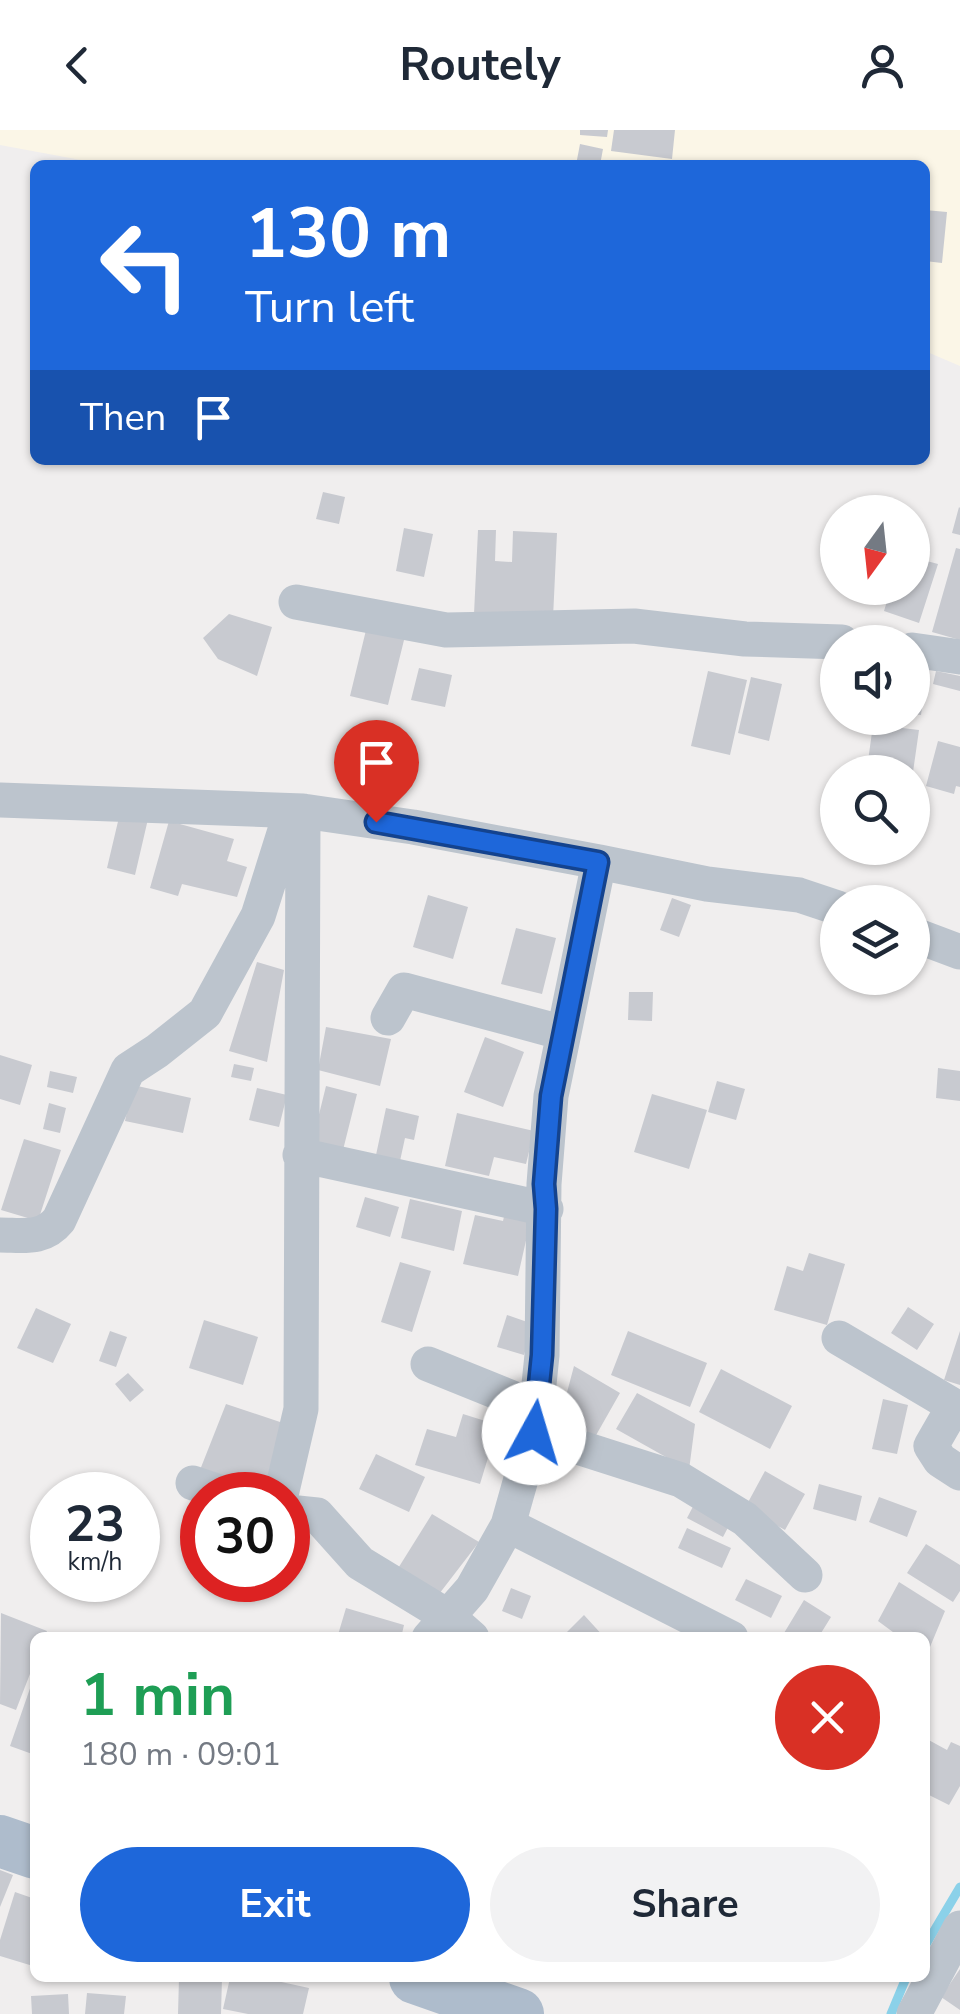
<!DOCTYPE html>
<html lang="en">
<head>
<meta charset="utf-8">
<style>
	:root { --surface:#fff; --page:#f2f2f3; --text:#1f2937; --muted:#747a83; --accent:#1e67da }
	body { margin:0; font-family:"Nunito Sans",sans-serif; background:var(--page); color:var(--text); height:100vh; display:flex; flex-direction:column; font-size:38px; white-space:nowrap }
	* { box-sizing:border-box; margin:0 }
	p { font-size:32px; color:var(--muted) }
	.icon { flex:none; width:55px; height:55px; fill:none; stroke:currentColor; stroke-width:2; stroke-linecap:round; stroke-linejoin:round }
	.map { position:relative; flex:1; overflow:hidden }
	.side { position:absolute; left:30px; top:1502px; width:900px; height:350px; display:flex; flex-direction:column; background:var(--surface); border-radius:15px; box-shadow:0 2px 8px #0004 }
	.side>* { flex:none }
	.banner { position:absolute; left:30px; top:30px; width:900px; height:305px; border-radius:15px; box-shadow:0 2px 8px #0004; background:#1e67da; color:#fff; overflow:hidden }
	.needle { width:65px; rotate:195deg }
	.buttons { position:absolute; left:820px; top:365px; display:grid; gap:20px }
	.buttons a { display:grid; place-items:center; width:110px; height:110px; border-radius:50%; background:var(--surface); box-shadow:0 2px 8px #0004; font-size:50px }
	.speed { position:absolute; left:30px; top:1342px; display:flex; gap:20px; font-size:50px; font-weight:700; text-align:center }
	.speed>* { display:grid; place-content:center; width:130px; height:130px; border-radius:50%; background:var(--surface); box-shadow:0 2px 8px #0004; line-height:1 }
	.speed small { font-size:25px; font-weight:400 }
	.speed .limit { border:15px solid #d22; background:#fff; color:#111 }
	.pin { position:absolute; display:grid; place-items:center; width:85px; height:85px; color:#fff; margin:-102px -42px; border-radius:50% 50% 50% 0; rotate:-45deg; box-shadow:0 0 10px #0007 }
	.pin .icon { rotate:45deg }
	.me { position:absolute; width:110px; margin:-55px; rotate:6deg; stroke-linejoin:round; filter:drop-shadow(0 0 8px #0008) }
	.turn { display:flex; align-items:center; gap:35px; height:210px; padding:0 50px; font-size:45px }
	.turn .icon { width:130px; height:130px; stroke-width:2.5 }
	.turn b { display:block; font-size:70px; line-height:85px }
	.then { display:flex; align-items:center; height:95px; padding:0 50px; background:#0003; gap:20px; font-size:38px }
	.round { display:grid; place-items:center; flex:none; width:105px; height:105px; border-radius:52px; background:var(--page) }
	.head { display:flex; align-items:center; justify-content:space-between; height:170px; padding:0 50px }
	h1 { font-size:60px; font-weight:700; line-height:75px; color:#1e9e55 }
	.primary-button { display:flex; gap:20px; margin-top:auto; padding:20px 50px }
	.primary-button a { flex:1; height:115px; border-radius:60px; background:var(--accent); color:#fff; font-size:40px; font-weight:700; line-height:115px; text-align:center }
	.primary-button a+a { background:var(--page); color:var(--text) }
	header { display:flex; justify-content:space-between; align-items:center; height:130px; padding:0 50px; background:var(--surface); font-size:45px; font-weight:700 }
	.map>svg:first-child { display:block }
	.commercial { fill:#fbf6e7 }
	.lines { fill:none; stroke-linecap:round; stroke-linejoin:round }
	.stream { stroke:#8bd1e9; stroke-width:9 }
	.building { fill:#c8cad0 }
	.minor { stroke:#bcc4cd; stroke-width:35 }
	.primary { stroke:#aebccc; stroke-width:52 }
	.route-casing { stroke:#14438e; stroke-width:25 }
	.route { stroke:#1e67da; stroke-width:18 }
</style>
</head>
<body>
<header><svg class="icon" aria-label="back" viewBox="0 0 24 24"><path d="M15 5l-7 7 7 7"/></svg>Routely<svg class="icon" aria-label="person" viewBox="0 0 24 24"><circle cx="12" cy="8" r="4"/><path d="M4 21q1-7 8-7t8 7"/></svg></header>
<div class="map">
<svg width="960" height="1884" viewBox="0 0 960 1884">
	<rect width="100%" height="100%" fill="#f0eeee"/>
	<path class="commercial" d="M0,0H960V236L925,221V35H108L0,15Z"/>
	<g class="lines">
		<path class="stream" d="M925,1816L960,1757
			M891,1884L906,1848"/>
	</g>
	<path class="building" d="M580,0H608L607,7L580,5Z
		M614,0H675L672,29L611,21Z
		M580,14L603,19L600,35H576Z
		M925,80L947,82L942,133L925,131Z
		M323,362L345,367L339,394L316,389Z
		M959,377L960,378V405L952,403Z
		M404,398L433,404L424,447L396,441Z
		M478,400H496L495,431L512,432L513,401L557,403L553,488L474,484Z
		M956,418L960,419V510L932,502Z
		M912,427L938,434L919,493L884,481L891,458H912Z
		M229,484L272,497L257,546L218,529L203,508Z
		M367,496L405,506L388,575L350,566Z
		M419,538L452,545L445,577L411,570Z
		M912,538L927,540L921,585L912,584Z
		M708,541L747,550L730,625L691,616Z
		M936,541L960,546V561L933,554Z
		M751,547L782,554L769,611L738,603Z
		M874,588H895L894,597L919,600L913,642L867,638Z
		M938,611L960,617V657L956,656L954,664L926,656Z
		M120,683L148,689L135,745L107,738Z
		M169,691L234,709L227,731L247,737L237,767L182,754L178,766L150,758Z
		M428,765L468,777L453,829L413,817Z
		M672,768L691,775L679,807L660,800Z
		M516,798L556,808L542,864L501,854Z
		M257,832L284,840L267,932L229,921Z
		M629,862H653L652,891L628,890Z
		M326,897L391,909L380,956L318,940Z
		M485,907L524,922L503,977L464,962Z
		M0,925L32,935L20,975L0,969Z
		M234,934L254,938L251,951L231,947Z
		M938,938L960,941V971L936,968Z
		M50,941L77,947L73,963L47,957Z
		M717,951L745,959L736,990L708,982Z
		M133,955L191,968L183,1003L125,991Z
		M326,956L357,964L343,1020L312,1013Z
		M257,958L287,965L279,997L249,990Z
		M652,964L707,980L689,1039L634,1022Z
		M49,973L66,978L60,1003L43,999Z
		M386,978L419,986L414,1010L405,1008L400,1031L376,1025Z
		M457,983L534,1001L526,1034L494,1027L489,1046L445,1036Z
		M24,1009L61,1020L38,1091L1,1080Z
		M365,1067L399,1077L390,1107L356,1097Z
		M410,1069L462,1081L454,1121L401,1108Z
		M506,1078L532,1084L518,1146L463,1134L475,1085L503,1091Z
		M809,1123L845,1134L827,1195L774,1180L787,1136L803,1141Z
		M400,1132L431,1141L412,1202L381,1192Z
		M908,1177L934,1194L917,1220L891,1203Z
		M36,1178L71,1194L53,1233L17,1218Z
		M507,1185L533,1194L524,1225L497,1217Z
		M204,1190L258,1207L243,1255L189,1238Z
		M110,1201L127,1207L116,1237L99,1231Z
		M628,1201L707,1233L690,1277L611,1245Z
		M960,1201V1255L944,1250Z
		M574,1236L620,1263L595,1307L561,1285Z
		M721,1239L792,1276L770,1319L699,1282Z
		M128,1243L144,1260L130,1272L115,1254Z
		M637,1263L695,1294L689,1340L616,1299Z
		M883,1269L908,1275L897,1324L872,1319Z
		M226,1274L286,1294L262,1365L198,1345Z
		M463,1284L498,1295L480,1354L415,1335L427,1299L456,1307Z
		M376,1324L425,1347L409,1382L359,1359Z
		M765,1341L805,1364L785,1400L745,1378Z
		M819,1354L862,1366L856,1391L813,1379Z
		M698,1367L734,1386L723,1407L687,1388Z
		M879,1367L917,1381L907,1407L869,1392Z
		M432,1384L479,1412L436,1468L392,1448Z
		M687,1398L731,1418L722,1438L678,1418Z
		M288,1400L300,1406L289,1448H288Z
		M926,1414L960,1435V1461L953,1472L907,1443Z
		M746,1449L782,1466L771,1488L735,1470Z
		M899,1452L945,1481L925,1529V1508H901L878,1491Z
		M511,1458L531,1466L522,1489L502,1481Z
		M804,1470L831,1487L818,1508H781Z
		M346,1478L404,1495L401,1508H337Z
		M1,1483L47,1501L44,1508H35V1531L16,1580L0,1574Z
		M584,1485L605,1508H561Z
		M35,1544V1625L10,1616Z
		M925,1608L947,1620L951,1612L960,1616V1656L949,1675L925,1663Z
		M0,1740L13,1745L0,1777Z
		M15,1762L35,1769L33,1836L0,1826V1810Z
		M960,1839V1880L941,1867Z
		M179,1848H222L221,1884H178Z
		M230,1848H263L309,1858L303,1884H248L223,1879Z
		M87,1863L126,1866L124,1884H85Z
		M68,1864L69,1884H32L31,1866Z"/>
	<g class="lines">
		<path class="minor" d="M296,472L446,500L634,496L745,509L842,512
			M912,520L960,527
			M0,670L303,681L413,697L599,732
			M912,804L960,822
			M388,888L404,860L564,903
			M300,1025L546,1079
			M0,1105C23,1105 43,1110 59,1090L128,940L157,921L205,883L258,786L287,694L298,685
			M839,1208L954,1276L931,1316L940,1330L960,1343
			M428,1234L537,1278
			M534,1303L681,1350L745,1389L805,1445
			M193,1353L229,1365
			M281,1365L301,1279L303,681
			M288,1382L317,1385L360,1433L447,1486L472,1508
			M508,1395L731,1508
			M429,1508L472,1459L508,1395L534,1303L542,1225L544,1054L551,966L599,732L707,754L799,765L838,778
			M914,1884L960,1798"/>
		<path class="primary" d="M0,1711L35,1723
			M415,1848L518,1884"/>
	</g>
	<g class="lines">
		<defs>
			<path id="route" d="M376,692L598,732L551,966L544,1054L546,1079L542,1225L534,1303"/>
		</defs>
		<use href="#route" class="route-casing"/>
		<use href="#route" class="route"/>
	</g>
</svg>
<div class="buttons">
<a><svg class="needle" viewBox="-14 -14 28 28"><path d="M0-13l5 13h-10z" fill="#e53935"/><path d="M0 13l5-13h-10z" fill="#747a83"/></svg></a>
<a><svg class="icon" aria-label="sound" viewBox="0 0 24 24"><path d="M4 9h4l5-4v14l-5-4H4zM17 9q2 3 0 6"/></svg></a>
<a><svg class="icon" aria-label="search" viewBox="0 0 24 24"><circle cx="10" cy="10" r="6"/><path d="M15 15l6 6"/></svg></a>
<a><svg class="icon" aria-label="layers" viewBox="0 0 24 24"><path d="M12 4l9 5-9 5-9-5zM3 14l9 5 9-5"/></svg></a>
</div>
<div class="speed"><div>23<small>km/h</small></div><div class="limit">30</div></div>
<div class="pin" style="left:376px;top:692px;background:#d93025"><svg class="icon" aria-label="arrive" viewBox="0 0 24 24"><path d="M6 21V4h12l-3 4 3 4H6"/></svg></div>
<svg class="me" style="left:534px;top:1303px" viewBox="-20 -20 40 40"><circle r="19" fill="#fff"/><path d="M0-13L10 11 0 6-10 11z" fill="#1e67da"/></svg>
<div class="banner">
<div class="turn"><svg class="icon" aria-label="left" viewBox="0 0 24 24"><path d="M17 20v-9H6M10 6l-5 5 5 5"/></svg><div><b>130 m</b>Turn left</div></div>
<div class="then">Then<svg class="icon" aria-label="arrive" viewBox="0 0 24 24"><path d="M6 21V4h12l-3 4 3 4H6"/></svg></div>
</div>
<section class="side">
<div class="head"><div><h1>1 min</h1><p>180 m · 09:01</p></div><a class="round" style="background:#d93025;color:#fff"><svg class="icon" aria-label="close" viewBox="0 0 24 24"><path d="M6 6l12 12M18 6L6 18"/></svg></a></div>
<div class="primary-button"><a>Exit</a><a>Share</a></div>
</section>
</div>
</body>
</html>
